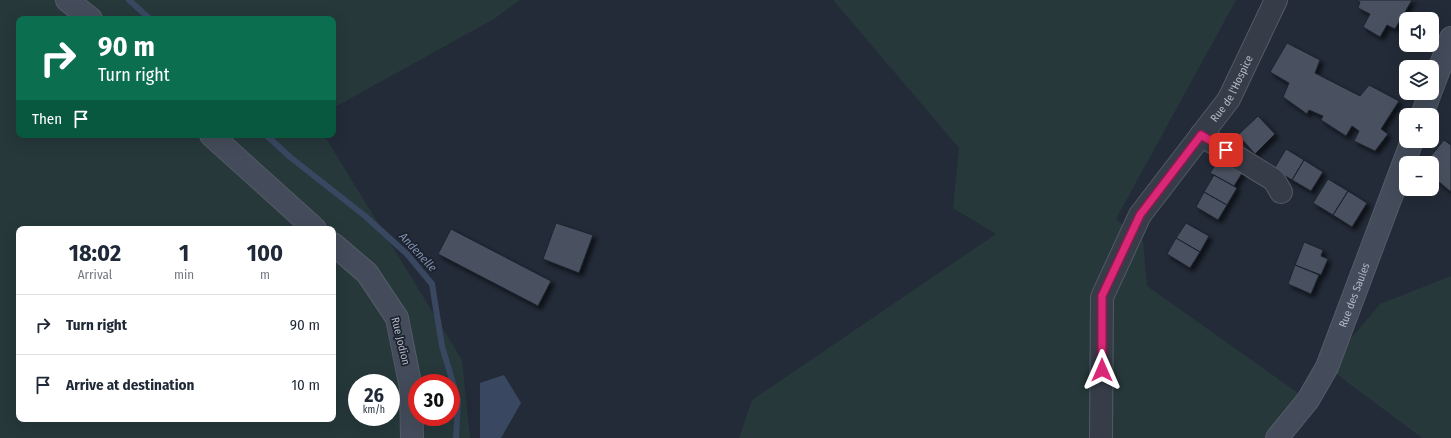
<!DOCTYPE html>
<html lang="en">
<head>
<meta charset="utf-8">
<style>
	:root { --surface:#fff; --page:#f6f6f7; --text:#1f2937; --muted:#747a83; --line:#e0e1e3 }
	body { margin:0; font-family:"Fira Sans Condensed",sans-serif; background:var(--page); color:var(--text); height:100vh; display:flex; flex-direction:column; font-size:15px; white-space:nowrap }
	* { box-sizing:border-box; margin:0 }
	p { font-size:13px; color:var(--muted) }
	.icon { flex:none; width:22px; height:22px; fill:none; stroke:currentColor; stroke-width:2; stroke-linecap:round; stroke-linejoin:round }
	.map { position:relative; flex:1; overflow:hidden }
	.details { position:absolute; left:16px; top:226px; width:320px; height:196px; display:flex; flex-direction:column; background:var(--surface); border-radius:8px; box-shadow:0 4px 16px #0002 }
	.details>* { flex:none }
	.hud { position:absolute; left:16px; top:16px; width:320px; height:122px; border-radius:8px; box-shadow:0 4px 16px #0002; background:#0b6e4f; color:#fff; overflow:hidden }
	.buttons { position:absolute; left:1399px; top:12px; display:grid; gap:8px }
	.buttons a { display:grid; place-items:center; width:40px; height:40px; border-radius:8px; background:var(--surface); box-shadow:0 4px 16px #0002; font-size:20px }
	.speed { position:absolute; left:348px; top:374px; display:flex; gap:8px; font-size:20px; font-weight:700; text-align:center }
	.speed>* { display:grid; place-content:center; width:52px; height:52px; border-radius:50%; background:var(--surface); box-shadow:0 4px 16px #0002; line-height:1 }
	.speed small { font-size:10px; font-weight:400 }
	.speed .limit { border:6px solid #d22; background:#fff; color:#111 }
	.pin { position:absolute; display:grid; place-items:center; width:34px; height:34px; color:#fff; margin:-17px; border-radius:8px; box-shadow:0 2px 6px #0006 }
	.me { position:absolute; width:44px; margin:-22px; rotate:0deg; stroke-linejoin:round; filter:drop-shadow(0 0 3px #0008) }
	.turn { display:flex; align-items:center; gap:14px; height:84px; padding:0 16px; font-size:18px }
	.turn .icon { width:52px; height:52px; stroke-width:2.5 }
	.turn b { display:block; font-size:28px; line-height:34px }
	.then { display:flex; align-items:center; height:38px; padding:0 16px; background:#0003; gap:8px; font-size:15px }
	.eta { display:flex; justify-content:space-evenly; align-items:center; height:68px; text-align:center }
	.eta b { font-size:24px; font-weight:700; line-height:28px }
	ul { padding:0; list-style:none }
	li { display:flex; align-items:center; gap:12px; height:60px; padding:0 16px; border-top:1px solid var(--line) }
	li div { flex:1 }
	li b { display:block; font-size:15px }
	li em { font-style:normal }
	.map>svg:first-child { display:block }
	.green { fill:#26383a; fill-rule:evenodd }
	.water { fill:#394761 }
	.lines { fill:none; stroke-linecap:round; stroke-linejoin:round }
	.stream { stroke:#394761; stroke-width:6 }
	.building { fill:#495161; stroke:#1d242f; filter:url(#shadow) }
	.street-casing { stroke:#545a66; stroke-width:24 }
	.secondary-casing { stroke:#545a66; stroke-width:24 }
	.street { stroke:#363d49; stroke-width:22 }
	.secondary { stroke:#444c5b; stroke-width:22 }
	.route-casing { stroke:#8e194d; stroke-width:10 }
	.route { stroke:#db2777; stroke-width:7 }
	.labels { text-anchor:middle; stroke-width:3.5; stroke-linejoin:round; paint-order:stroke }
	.street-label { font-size:11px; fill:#b1b7c5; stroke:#1c222d }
	.water-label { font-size:12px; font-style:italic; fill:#7b8dab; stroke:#1c222d }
</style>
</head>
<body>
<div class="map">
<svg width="1451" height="438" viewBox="0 0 1451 438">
	<defs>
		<filter id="shadow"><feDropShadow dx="3.5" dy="3.5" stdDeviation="2" flood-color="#0009"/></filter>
	</defs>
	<rect width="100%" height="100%" fill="#232b38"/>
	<path class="green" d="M0,0H520L494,19L333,108V19H19V135H324L462,360L470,438H0ZM19,229H333V419H19ZM357,383H391V417H357ZM417,383H451V417H417Z
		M833,0H1236L1116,219L1143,241L1147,286L1308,400L1277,438H739L752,400L996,234L953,208L959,148Z
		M1451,276V438H1422L1327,367L1380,304Z"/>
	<path class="water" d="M504,375L521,403L501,438H480V383Z"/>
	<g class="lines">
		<path class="stream" d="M129,0L150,19
			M266,135L290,157L365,216L407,254L432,284L442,346L458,400L456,438"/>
	</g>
	<path class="building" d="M1356,0H1412L1395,29L1387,25L1380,37L1363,27L1370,14L1358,8L1360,2Z
		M1287,43L1320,60L1315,73L1360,96L1369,85L1399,101L1381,129L1388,134L1375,151L1354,141L1359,131L1352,126L1346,136L1321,120L1323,116L1309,110L1307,114L1283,97L1289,83L1270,72Z
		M1258,116L1275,134L1255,154L1238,135Z
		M1444,140L1451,145V192L1432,176V163H1425Z
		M1286,149L1304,160L1292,180L1274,169Z
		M1221,156L1244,170L1234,186L1210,173Z
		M1304,160L1323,172L1311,191L1292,180Z
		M1214,175L1237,188L1227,205L1204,192Z
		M1328,179L1348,191L1333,215L1313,203Z
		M1348,191L1367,203L1352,227L1333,215Z
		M1204,192L1227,205L1218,220L1196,207Z
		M556,223L593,235L579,273L543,259Z
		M1186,223L1209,236L1200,252L1176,238Z
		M451,229L551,281L538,306L438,254Z
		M1176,238L1200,252L1190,268L1167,254Z
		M1304,242L1323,250L1321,256L1328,259L1321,275L1295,265Z
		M1295,265L1319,275L1311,294L1288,284Z"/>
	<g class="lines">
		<defs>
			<g id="street">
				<path d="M1201,135L1274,180L1281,192"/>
				<path id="s1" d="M1101,438L1102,297L1140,215L1229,99L1276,0"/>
			</g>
			<g id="secondary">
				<path d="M67,0L91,19"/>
				<path d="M1432,88L1451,38"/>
				<path d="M1422,115L1430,93"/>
				<path d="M211,135L315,229"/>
				<path d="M333,244L367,273L397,318L411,388L412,438"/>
				<path id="s2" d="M1277,438L1308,400L1327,367L1412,141"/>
			</g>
		</defs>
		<use href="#street" class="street-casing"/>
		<use href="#secondary" class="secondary-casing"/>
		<use href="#street" class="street"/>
		<use href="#secondary" class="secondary"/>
	</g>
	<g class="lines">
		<defs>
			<path id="route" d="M1102,370V296L1140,215L1201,135L1226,150"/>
		</defs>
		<use href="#route" class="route-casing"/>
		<use href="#route" class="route"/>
	</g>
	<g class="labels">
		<g class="street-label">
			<text dy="4" stroke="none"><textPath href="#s1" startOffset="388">Rue de l'Hospice</textPath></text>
			<text dy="4" stroke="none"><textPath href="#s2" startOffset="164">Rue des Saules</textPath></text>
			<text transform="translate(401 341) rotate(76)" y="4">Rue Jodion</text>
		</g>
		<g class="water-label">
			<text transform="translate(418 252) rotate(47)" y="4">Andenelle</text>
		</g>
	</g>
</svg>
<div class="buttons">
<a><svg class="icon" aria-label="sound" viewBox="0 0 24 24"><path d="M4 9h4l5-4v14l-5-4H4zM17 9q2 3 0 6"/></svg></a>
<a><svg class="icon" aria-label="layers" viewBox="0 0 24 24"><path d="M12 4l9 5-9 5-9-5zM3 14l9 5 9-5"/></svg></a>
<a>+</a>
<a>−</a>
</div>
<div class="speed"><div>26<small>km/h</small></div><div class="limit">30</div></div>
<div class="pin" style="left:1226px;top:150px;background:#d93025"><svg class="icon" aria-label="arrive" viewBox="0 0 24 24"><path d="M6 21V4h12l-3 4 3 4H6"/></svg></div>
<svg class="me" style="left:1102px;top:370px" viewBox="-20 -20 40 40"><path d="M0-17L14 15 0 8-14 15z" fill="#db2777" stroke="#fff" stroke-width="4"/></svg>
<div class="hud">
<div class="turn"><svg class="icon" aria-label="right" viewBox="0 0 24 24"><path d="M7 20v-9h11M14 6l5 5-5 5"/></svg><div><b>90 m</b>Turn right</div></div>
<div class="then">Then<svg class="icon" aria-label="arrive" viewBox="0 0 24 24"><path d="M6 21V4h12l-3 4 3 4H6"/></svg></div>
</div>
<section class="details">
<div class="eta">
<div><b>18:02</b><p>Arrival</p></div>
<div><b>1</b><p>min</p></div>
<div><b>100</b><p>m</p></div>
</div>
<ul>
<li><svg class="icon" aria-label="right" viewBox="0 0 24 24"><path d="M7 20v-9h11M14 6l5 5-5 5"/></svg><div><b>Turn right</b></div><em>90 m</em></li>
<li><svg class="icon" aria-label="arrive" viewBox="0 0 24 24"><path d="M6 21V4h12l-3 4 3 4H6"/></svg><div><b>Arrive at destination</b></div><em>10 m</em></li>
</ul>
</section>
</div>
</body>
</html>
